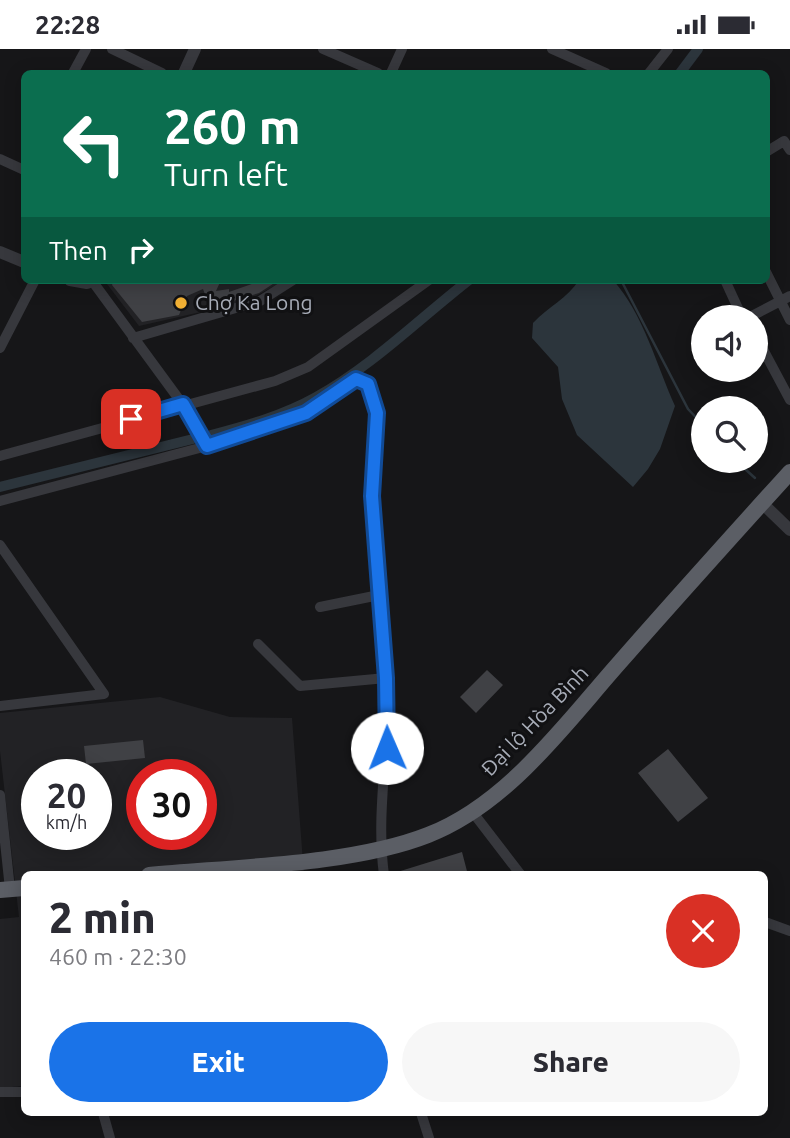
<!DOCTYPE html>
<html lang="en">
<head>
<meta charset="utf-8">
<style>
	:root { --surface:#fff; --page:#f7f7f7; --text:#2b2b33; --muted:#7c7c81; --accent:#1a73e8 }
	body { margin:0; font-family:Ubuntu,sans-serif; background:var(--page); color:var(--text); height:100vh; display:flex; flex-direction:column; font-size:26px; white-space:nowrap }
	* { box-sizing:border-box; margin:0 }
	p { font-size:23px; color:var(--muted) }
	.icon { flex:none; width:38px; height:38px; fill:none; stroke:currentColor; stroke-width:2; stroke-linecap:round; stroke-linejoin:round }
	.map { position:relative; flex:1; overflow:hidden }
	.drawer { position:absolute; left:21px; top:822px; width:747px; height:245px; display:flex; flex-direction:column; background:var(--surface); border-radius:10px; box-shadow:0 4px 18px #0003 }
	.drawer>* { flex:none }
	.hud { position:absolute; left:21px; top:21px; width:749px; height:214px; border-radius:10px; box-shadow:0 4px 18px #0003; background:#0b6e4f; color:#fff; overflow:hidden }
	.controls { position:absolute; left:691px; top:256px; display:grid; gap:14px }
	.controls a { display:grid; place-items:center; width:77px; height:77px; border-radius:50%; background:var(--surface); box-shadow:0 4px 18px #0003; font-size:35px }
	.speed { position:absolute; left:21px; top:710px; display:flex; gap:14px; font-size:35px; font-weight:700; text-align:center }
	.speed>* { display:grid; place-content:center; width:91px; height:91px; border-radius:50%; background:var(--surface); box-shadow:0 4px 18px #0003; line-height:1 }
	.speed small { font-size:18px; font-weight:400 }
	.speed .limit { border:10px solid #d22; background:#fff; color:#111 }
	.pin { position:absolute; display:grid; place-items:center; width:60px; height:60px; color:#fff; margin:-30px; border-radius:14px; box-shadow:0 4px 10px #0006 }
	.me { position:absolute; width:77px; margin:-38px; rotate:359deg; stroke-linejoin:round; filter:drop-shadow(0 0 5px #0008) }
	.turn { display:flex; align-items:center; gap:24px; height:147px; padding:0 28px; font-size:32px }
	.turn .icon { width:91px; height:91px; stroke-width:2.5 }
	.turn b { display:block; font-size:49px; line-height:60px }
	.then { display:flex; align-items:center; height:66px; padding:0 28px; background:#0003; gap:14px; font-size:26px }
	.round { display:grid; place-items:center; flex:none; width:74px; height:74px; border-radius:37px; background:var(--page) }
	.head { display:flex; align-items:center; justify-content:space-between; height:119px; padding:0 28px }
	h1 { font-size:42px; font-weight:800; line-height:52px }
	.action { display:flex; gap:14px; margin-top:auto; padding:14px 28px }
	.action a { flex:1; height:80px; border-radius:42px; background:var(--accent); color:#fff; font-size:28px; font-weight:800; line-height:80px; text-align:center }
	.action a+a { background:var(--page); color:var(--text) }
	.status { display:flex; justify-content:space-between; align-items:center; height:49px; padding:0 35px; background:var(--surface); direction:ltr }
	.status svg { height:19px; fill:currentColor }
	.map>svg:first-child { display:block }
	.built { fill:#222225; fill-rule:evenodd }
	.water { fill:#2c353c }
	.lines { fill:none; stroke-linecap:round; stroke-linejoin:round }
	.stream { stroke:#2c353c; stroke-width:2.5 }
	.canal { stroke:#2c353c; stroke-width:10 }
	.building { fill:#404145 }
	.minor { stroke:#37383d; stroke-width:10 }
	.tertiary { stroke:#37383d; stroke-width:12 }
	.trunk { stroke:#5b5e65; stroke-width:16 }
	.route-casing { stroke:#114b97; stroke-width:18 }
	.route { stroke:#1a73e8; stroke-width:12 }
	.poi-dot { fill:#f2b134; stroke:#111113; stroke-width:2.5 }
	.labels { text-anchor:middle; stroke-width:6; stroke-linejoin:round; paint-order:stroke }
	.poi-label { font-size:21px; fill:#a8adb8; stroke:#111113; text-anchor:start }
	.street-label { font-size:21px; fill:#a8adb8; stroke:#111113 }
</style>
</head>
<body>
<div class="status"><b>22:28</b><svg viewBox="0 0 49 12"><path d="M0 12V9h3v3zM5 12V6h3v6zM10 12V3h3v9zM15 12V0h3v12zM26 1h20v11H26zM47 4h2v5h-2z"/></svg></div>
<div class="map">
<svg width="790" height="1089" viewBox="0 0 790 1089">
	<rect width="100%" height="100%" fill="#161618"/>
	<path class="built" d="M108,231H285L245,253L139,277L107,235Z
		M160,648L230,668L292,669L304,826H24V1037L0,1039V870L19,868L0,702V664ZM37,726H96V786H37ZM142,726H201V786H142Z"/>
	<path class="water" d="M579,231H613C644,266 656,315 675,357L660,400L648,420L633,438L577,386L562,350L558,318L532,289L533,274C548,258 568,249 579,231Z"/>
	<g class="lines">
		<path class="stream" d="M621,231L688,360L704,377
			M735,411L755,429"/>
		<path class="canal" d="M680,24L698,0
			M211,386C246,377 284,366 316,348C372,317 419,270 469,231
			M0,438L193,390"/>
	</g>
	<path class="building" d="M114,231H221L216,242L229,240V243L263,231H279L259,244L210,259L203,240L187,247L179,266L142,273L112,236Z
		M487,621L503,636L476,664L460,648Z
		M143,691L145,709L86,715L84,697Z
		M668,700L708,749L678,773L638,724Z
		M462,803L468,826H395L394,824Z"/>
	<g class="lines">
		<path class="minor" d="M112,0L162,24
			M323,0L378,24
			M552,0L606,24
			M73,24L86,0
			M391,24L402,0
			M649,24L668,0
			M766,103L784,92L790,101
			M0,110L24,121
			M766,223L790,271
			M725,231L742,268
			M93,233L192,368L207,397
			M750,268L790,247
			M756,287L790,351
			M133,289L260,252L293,231
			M0,299L35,231
			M0,407L275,332L308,318L429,231
			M0,452L207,397L275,376L306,364L357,330L368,335C388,367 370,414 372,450C374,517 386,584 387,651C388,710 376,767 384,826
			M0,496L104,645L0,657
			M320,558L379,546
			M258,595L300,637L386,629
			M0,746L10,840
			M471,761L521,826
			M765,873L790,882
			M0,1043H24
			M103,1064L110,1089
			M421,1064L429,1089"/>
		<path class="tertiary" d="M184,24L195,0
			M0,203L24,213
			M70,231L87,234L94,231
			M762,454L790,481"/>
		<path class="trunk" d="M149,826C232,818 352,816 428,786C508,755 565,675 620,613C676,549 733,486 790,423
			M0,841L24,839"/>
	</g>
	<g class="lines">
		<defs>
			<path id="route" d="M131,370L183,355L207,397L306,364L356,330L368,335L377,364L372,447L386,629L387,699"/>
		</defs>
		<use href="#route" class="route-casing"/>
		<use href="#route" class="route"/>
	</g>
	<circle class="poi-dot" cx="181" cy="254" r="7"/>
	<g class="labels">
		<g class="poi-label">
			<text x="195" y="261">Chợ Ka Long</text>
		</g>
		<g class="street-label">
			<text transform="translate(535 672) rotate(-46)" y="7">Đại lộ Hòa Bình</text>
		</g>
	</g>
</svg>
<div class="controls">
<a><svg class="icon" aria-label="sound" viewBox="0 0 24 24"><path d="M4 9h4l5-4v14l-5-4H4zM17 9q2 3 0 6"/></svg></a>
<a><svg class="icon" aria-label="search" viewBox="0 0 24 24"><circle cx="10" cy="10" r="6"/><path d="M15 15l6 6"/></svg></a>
</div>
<div class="speed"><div>20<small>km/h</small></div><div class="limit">30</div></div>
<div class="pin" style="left:131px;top:370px;background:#d93025"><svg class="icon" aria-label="arrive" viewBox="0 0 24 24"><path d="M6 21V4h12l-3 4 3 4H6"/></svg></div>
<svg class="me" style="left:387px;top:699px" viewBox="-20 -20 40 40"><circle r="19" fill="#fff"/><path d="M0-13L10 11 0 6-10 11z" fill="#1a73e8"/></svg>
<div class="hud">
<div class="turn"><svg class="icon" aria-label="left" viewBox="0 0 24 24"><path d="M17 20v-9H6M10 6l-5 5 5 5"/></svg><div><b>260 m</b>Turn left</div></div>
<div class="then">Then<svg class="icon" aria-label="right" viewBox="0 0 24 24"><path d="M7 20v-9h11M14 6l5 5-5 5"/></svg></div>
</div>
<section class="drawer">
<div class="head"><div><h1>2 min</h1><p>460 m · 22:30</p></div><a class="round" style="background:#d93025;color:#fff"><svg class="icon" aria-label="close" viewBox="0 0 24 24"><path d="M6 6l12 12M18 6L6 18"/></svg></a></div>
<div class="action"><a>Exit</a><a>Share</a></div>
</section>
</div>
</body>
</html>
